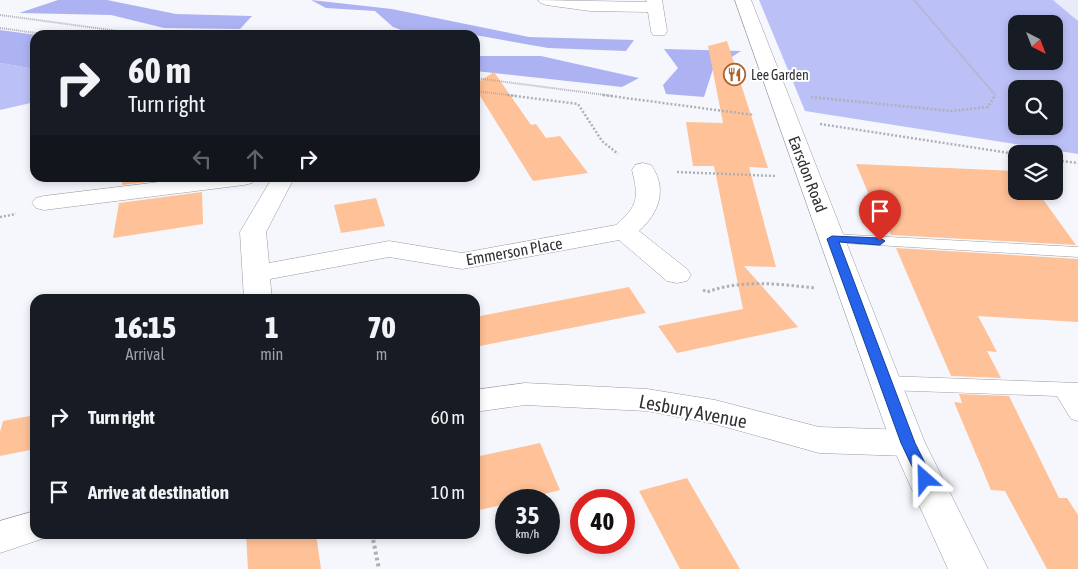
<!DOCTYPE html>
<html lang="en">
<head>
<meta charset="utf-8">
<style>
	:root { --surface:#171b24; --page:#20242c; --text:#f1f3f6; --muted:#9ea1a6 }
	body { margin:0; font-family:"Asap Condensed",sans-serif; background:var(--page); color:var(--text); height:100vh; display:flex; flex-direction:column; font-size:19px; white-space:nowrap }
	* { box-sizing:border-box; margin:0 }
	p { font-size:16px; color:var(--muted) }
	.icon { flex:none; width:28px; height:28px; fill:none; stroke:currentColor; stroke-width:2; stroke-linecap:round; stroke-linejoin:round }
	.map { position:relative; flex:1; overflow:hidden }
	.sheet { position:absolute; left:30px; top:294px; width:450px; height:245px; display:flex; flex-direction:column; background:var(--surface); border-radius:15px; box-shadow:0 2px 8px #0003 }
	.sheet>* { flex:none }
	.banner { position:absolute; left:30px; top:30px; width:450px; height:152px; border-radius:15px; box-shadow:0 2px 8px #0003; background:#171b24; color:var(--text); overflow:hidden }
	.needle { width:32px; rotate:138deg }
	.fabs { position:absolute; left:1008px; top:15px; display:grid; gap:10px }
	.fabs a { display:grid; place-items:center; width:55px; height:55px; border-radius:10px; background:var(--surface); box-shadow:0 2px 8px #0003; font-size:25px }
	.speed { position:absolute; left:495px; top:489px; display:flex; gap:10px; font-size:25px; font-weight:700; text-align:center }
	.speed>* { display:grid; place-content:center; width:65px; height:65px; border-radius:50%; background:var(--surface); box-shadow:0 2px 8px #0003; line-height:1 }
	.speed small { font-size:12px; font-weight:400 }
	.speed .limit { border:8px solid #d22; background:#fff; color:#111 }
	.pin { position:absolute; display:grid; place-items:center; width:42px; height:42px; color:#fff; margin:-51px -21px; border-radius:50% 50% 50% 0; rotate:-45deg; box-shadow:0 0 5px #0007 }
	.pin .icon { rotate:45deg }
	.me { position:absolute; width:55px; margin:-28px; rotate:335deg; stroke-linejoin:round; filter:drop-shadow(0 0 4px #0008) }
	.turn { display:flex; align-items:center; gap:18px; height:105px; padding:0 15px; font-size:22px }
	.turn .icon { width:65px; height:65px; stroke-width:2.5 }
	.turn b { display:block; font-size:35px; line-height:42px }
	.lanes { display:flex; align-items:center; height:48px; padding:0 15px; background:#0003; justify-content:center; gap:25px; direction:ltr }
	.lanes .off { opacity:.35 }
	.eta { display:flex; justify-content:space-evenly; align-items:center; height:85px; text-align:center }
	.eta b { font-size:30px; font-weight:800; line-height:35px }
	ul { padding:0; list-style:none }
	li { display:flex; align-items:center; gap:15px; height:75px; padding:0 15px }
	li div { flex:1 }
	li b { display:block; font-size:19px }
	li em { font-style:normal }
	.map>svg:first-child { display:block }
	.built { fill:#eaebf9 }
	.green { fill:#bbc0f7; fill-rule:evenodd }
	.forest { fill:#adb3f2 }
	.building { fill:#ffc197 }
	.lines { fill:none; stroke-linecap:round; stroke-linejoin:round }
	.lane-casing { stroke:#9a9ba0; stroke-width:1 }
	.street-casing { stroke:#9a9ba0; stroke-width:1 }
	.secondary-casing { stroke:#9a9ba0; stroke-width:1 }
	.path-far3 { stroke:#afb0b4; stroke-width:2; stroke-dasharray:1 1; stroke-linecap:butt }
	.path-far2 { stroke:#afb0b4; stroke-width:2.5; stroke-dasharray:2 2; stroke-linecap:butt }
	.path-far1 { stroke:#afb0b4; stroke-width:3; stroke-dasharray:2.5 2.5; stroke-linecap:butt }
	.path { stroke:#afb0b4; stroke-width:4; stroke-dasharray:3 3; stroke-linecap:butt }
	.lane { fill:#fff; fill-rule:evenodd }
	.street { fill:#fff; fill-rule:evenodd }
	.secondary { fill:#fff; fill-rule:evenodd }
	.route { fill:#2563eb; stroke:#184099 }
	.labels { text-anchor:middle; stroke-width:4; stroke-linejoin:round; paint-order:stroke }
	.far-poi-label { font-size:14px; fill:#303133; stroke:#fff; text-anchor:start }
	.street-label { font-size:16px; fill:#303133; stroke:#fff }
	.near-street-label { font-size:19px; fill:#303133; stroke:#fff }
</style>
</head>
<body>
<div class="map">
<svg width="1078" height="569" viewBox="0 0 1078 569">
	<rect width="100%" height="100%" fill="#f6f7fd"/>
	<path class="built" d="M1053,0H1078V21Z"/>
	<path class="green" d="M759,0H1053L1078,21V154L805,111ZM1016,24H1054V61H1016ZM1016,89H1054V126H1016Z
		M0,63L35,69V102L0,110Z"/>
	<path class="forest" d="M58,0H107L176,14L252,16L240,29L164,28L111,15L19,13Z
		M311,0L392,9L529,37L634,40L626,51L548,48L475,35H415L393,27L375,11L326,8Z
		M0,30L37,35H35V69L0,63Z
		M664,49L741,51L713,69L704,97L666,94L663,85L678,68Z
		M475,56H541L639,78L622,87L475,71Z"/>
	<path class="building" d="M727,41L768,168L749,167L776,267L744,266L798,327L677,353L658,326L743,309L714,166H693L686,122L723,123L708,46Z
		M494,72L531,125L536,124L546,138L560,136L588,173L533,181L475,88V84Z
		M856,164L1016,171V191H1037L1076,245L891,235L879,207H874Z
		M123,178H181L122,185Z
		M202,192L203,224L113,238L119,203Z
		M376,198L385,226L341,233L334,205Z
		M896,248L1078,259V322L978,316L997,352L987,351L1001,378L951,376Z
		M629,287L646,313L475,347V317Z
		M959,394L1009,396L1059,498H1067L1078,515V569H1047L1005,491L991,490L954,402L962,403Z
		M35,415V449L0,456V432L3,421Z
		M540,443L560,490L521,500H506V504L475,511V457Z
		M687,478L740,569H680L639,491Z
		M246,534H316L321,569H248Z"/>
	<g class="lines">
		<defs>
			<path id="lane" d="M832,234L1078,247V257L826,242L824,239L826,236Z
				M886,376L1078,383V421L1071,419L1057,396L886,390L879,388L876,383L879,378Z"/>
			<path id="street" d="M538,0L647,2L646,0H662L667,31L665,35H653L651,31L648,12L590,11L546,5L541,3Z
				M643,163L651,165C668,189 659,213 639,231L687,269L691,275L687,281L677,283L667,281L619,240L462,269L389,257L270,279L272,299H244L240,232L272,178H294L266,232L269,263L389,241L462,253L616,225C638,206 639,198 632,170L635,165Z
				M192,178H255L252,183L244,185L44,210L36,208L32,203L36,198L44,196Z
				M525,383L647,389L715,400L819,427L908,430L920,434L925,443L920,452L908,456L819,453L715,424L647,411L525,405L475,412V390Z
				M35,511V534H50L48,537L0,553V521Z"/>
			<path id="secondary" d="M735,0H751L925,443L988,569H948L891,443Z"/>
		</defs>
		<use href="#lane" class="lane-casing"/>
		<use href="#street" class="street-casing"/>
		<use href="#secondary" class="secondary-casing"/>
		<path class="path-far3" d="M914,0L996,96
			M0,15L148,35
			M0,28L51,35
			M475,78L613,96
			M475,91L517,96"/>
		<path class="path-far2" d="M507,95L578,104L602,141L618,154
			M603,95L754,115
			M811,97L951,111L988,107L995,95
			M820,124L1016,154
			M1054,160L1078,163
			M677,172L776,176
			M0,217L16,214"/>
		<path class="path-far1" d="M703,290L707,292C743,279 778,284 815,288"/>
		<path class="path" d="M372,534L379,569"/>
		<use href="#lane" class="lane"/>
		<use href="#street" class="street"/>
		<use href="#secondary" class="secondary"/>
	</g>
	<path class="route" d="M832,236L880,238L885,241L880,245L839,242L915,443L933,479L931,483L925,485L920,483L901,443L827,239Z"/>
	<defs>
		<symbol id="restaurant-ring" viewBox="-11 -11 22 22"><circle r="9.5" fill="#fff" stroke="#a86532" stroke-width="1.5"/><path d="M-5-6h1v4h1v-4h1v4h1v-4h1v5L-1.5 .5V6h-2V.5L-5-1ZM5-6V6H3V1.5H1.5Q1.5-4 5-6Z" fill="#a86532"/></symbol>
	</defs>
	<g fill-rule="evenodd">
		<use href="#restaurant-ring" x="722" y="62" width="25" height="25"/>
	</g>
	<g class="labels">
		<g class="far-poi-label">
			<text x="751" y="80">Lee Garden</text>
		</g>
		<g class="street-label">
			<text transform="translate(808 174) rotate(69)" y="6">Earsdon Road</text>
			<text transform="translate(514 251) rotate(-10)" y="6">Emmerson Place</text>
		</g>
		<g class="near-street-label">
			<text transform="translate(693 411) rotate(11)" y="7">Lesbury Avenue</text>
		</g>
	</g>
</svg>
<div class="fabs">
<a><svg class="needle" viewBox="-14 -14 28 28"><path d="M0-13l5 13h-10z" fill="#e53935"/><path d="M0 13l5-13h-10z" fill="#9ea1a6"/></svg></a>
<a><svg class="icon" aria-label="search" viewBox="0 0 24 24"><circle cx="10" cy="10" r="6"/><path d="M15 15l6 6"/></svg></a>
<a><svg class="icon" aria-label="layers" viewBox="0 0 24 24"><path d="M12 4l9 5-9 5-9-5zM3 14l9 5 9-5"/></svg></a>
</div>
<div class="speed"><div>35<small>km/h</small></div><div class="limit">40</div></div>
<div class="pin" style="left:880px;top:241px;background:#d93025"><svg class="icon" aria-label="arrive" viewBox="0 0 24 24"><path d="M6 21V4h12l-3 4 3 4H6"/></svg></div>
<svg class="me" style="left:925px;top:479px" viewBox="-20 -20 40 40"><path d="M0-17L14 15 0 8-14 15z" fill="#2563eb" stroke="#fff" stroke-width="4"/></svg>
<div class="banner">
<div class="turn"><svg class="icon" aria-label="right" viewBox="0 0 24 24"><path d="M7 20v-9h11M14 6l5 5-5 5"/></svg><div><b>60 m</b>Turn right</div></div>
<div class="lanes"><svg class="icon off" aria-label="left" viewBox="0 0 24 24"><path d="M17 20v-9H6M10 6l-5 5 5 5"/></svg><svg class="icon off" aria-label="ahead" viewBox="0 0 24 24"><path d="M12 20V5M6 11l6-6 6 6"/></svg><svg class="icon" aria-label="right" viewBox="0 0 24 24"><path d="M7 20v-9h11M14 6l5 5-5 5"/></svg></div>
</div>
<section class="sheet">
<div class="eta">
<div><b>16:15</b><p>Arrival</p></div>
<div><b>1</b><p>min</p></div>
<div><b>70</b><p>m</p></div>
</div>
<ul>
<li><svg class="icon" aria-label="right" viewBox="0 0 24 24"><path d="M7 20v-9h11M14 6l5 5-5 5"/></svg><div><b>Turn right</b></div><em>60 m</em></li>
<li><svg class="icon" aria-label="arrive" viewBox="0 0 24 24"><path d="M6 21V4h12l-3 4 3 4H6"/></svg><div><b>Arrive at destination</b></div><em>10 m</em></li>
</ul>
</section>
</div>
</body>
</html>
